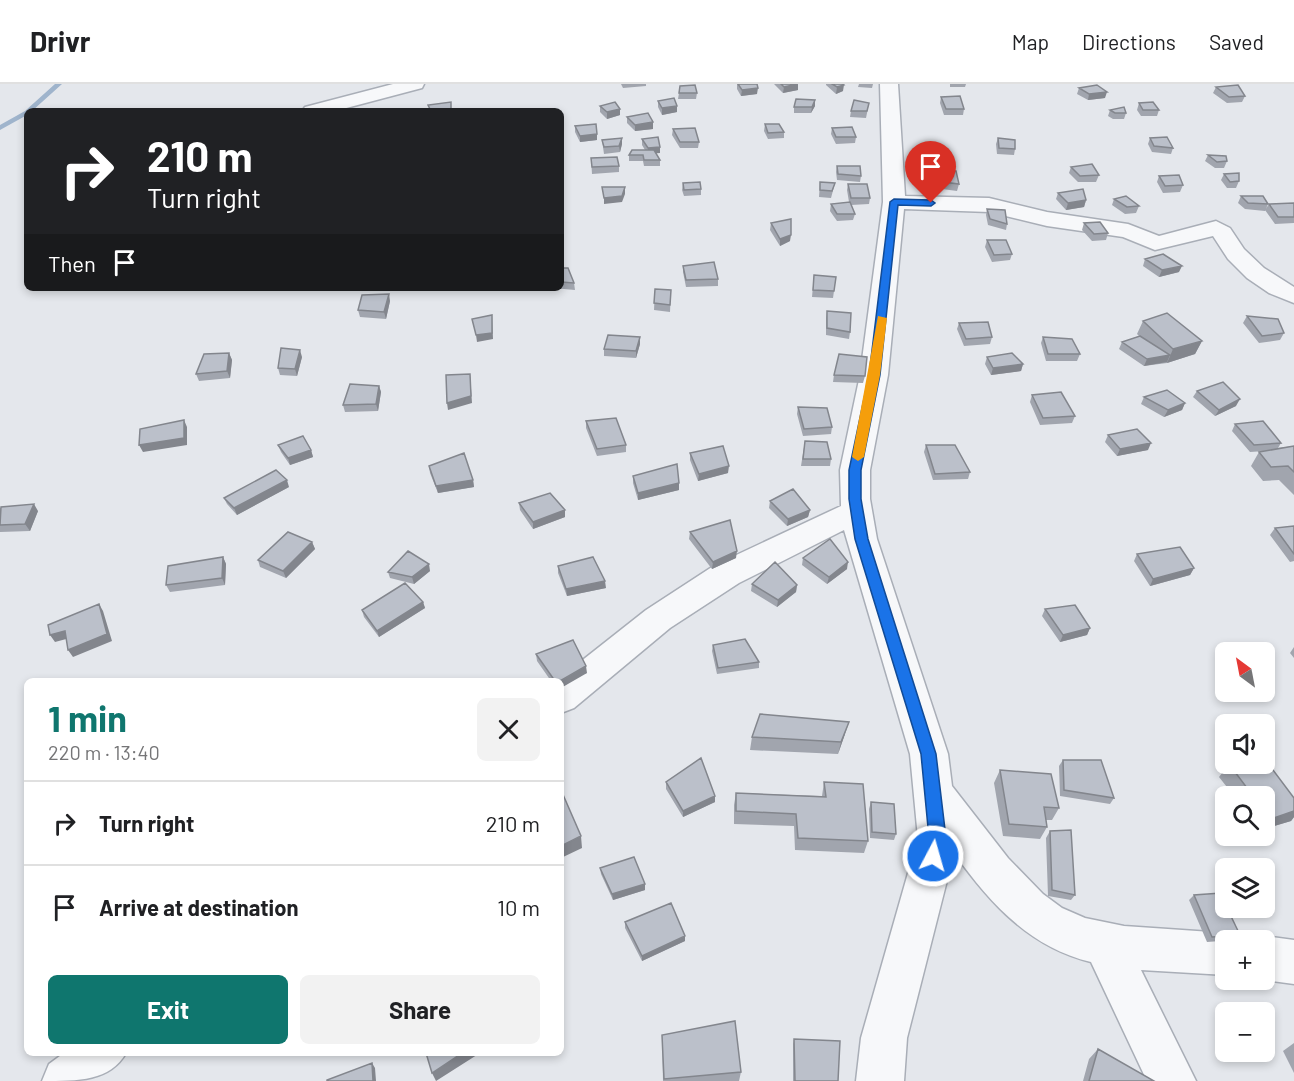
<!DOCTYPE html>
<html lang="en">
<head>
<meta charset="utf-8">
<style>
	:root { --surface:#fff; --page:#f2f2f2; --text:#202124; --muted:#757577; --line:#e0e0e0; --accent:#0f766e }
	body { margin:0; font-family:Barlow,sans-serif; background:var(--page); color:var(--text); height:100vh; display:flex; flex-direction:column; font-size:22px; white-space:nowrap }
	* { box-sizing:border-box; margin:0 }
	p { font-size:20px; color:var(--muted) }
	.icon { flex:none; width:33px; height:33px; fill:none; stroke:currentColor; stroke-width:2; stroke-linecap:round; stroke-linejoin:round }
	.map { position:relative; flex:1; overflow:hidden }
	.side { position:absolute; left:24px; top:594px; width:540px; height:378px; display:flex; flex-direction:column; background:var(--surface); border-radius:9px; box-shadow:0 3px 9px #0003 }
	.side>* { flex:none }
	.hud { position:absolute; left:24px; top:24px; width:540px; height:183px; border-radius:9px; box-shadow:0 3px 9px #0003; background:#202124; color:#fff; overflow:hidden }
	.needle { width:39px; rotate:328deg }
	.fabs { position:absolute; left:1215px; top:558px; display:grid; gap:12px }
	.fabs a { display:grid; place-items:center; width:60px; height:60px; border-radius:9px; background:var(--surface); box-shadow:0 3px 9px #0003; font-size:30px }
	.pin { position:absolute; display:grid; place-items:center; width:51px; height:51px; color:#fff; margin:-62px -26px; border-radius:50% 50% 50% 0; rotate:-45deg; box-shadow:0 0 6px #0007 }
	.pin .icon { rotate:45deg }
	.me { position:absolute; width:66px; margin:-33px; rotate:6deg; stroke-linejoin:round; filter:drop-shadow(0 0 4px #0008) }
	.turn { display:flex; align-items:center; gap:21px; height:126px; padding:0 24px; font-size:27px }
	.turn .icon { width:78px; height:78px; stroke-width:2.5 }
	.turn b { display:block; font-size:42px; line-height:51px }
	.then { display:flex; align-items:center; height:57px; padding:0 24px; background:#0003; gap:12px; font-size:22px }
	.round { display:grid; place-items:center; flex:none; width:63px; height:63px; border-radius:9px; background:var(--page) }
	.summary { display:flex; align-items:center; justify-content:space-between; height:102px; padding:0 24px }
	h1 { font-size:36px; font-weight:700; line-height:45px; color:var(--accent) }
	.action { display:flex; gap:12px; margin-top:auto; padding:12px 24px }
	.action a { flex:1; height:69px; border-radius:9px; background:var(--accent); color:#fff; font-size:24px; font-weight:700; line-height:69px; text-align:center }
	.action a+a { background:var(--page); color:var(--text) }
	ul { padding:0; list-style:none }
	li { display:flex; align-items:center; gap:18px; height:84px; padding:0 24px; border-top:2px solid var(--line) }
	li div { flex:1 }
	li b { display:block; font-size:22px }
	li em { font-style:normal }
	header { display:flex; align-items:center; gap:36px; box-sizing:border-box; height:84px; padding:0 30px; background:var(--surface); border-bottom:2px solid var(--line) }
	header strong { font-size:28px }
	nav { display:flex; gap:33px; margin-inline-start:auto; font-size:21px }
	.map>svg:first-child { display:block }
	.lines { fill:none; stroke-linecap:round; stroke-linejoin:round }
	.stream { fill:#9fb4cc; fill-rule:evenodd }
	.minor-casing { stroke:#a9aeb7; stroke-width:3 }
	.minor { fill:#f7f8fa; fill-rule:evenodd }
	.wall { fill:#a1a5ae }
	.shaded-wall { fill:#83868d }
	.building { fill:#bbc0ca; stroke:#83868d; stroke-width:1.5 }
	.route { fill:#1a73e8; stroke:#114b97; stroke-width:1.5 }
	.slow { fill:#f59e0b }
</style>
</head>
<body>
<header>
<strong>Drivr</strong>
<nav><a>Map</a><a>Directions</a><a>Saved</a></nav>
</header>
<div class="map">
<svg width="1294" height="997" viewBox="0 0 1294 997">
	<rect width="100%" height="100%" fill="#e4e7ec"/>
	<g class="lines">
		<path class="stream" d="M55,0H62L32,27H27V31L0,46V41L25,27Z"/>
		<defs>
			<path id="minor" d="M393,0H424L422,4L335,27H302L305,23Z
				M880,0H898L905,112L989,114L1047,128L1128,140L1159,152L1216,137L1230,144L1244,165L1264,184L1294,203V219L1269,209L1247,194L1228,175L1213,152L1155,166L1123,153L1047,142L989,128L904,125L888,291L870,386V415L877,455L948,670L952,702L1008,774L1043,810L1062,824L1085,834L1124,842L1226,849L1241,855L1226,856V891L1141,886L1196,997H1147L1091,878C1029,863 990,819 954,769L907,954L904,997H856L861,954L918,754L910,670L844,446L739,499L670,544L574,624L561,629V597H556L646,526L715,481L841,422L840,386L860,291L883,118Z
				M1264,852L1294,856V900L1264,896V856H1254Z
				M64,969H126C110,997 79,997 42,997L49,980Z"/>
		</defs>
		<use href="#minor" class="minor-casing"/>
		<use href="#minor" class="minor"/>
	</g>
	<path class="wall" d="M621,0H646V2L623,4Z
		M737,0H757V10L741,12L737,5Z
		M774,0H798V6L783,9Z
		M826,0H843V7L836,10L826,1Z
		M859,0H873L872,4L858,3Z
		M950,0H966L965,3H950Z
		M1216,3L1245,12L1242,18L1227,19L1213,9Z
		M1079,4L1105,14L1088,16L1077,10Z
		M679,9H697L696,15H678Z
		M941,13L964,25L963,31H944L940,19Z
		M658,17L677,22V28L662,31L658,23Z
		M869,19L866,34L850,33L851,27Z
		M1139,19L1159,26L1157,32H1141L1137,26Z
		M600,22L620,25V31L607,35L600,28Z
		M815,22L811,29H794V23Z
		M1110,26L1126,29L1124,35H1113L1108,32Z
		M627,33L653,38V45L635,47L627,39Z
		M765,40L784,48V54L768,55L764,47Z
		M575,42L597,56L580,58L575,48Z
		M832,44L856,53L855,59L836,60L831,50Z
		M673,45L699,58L698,64H680L672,51Z
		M998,54L1015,65L1014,71L997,70L996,60Z
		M1150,54L1173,64L1171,70L1152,68L1148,60Z
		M642,55L660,69H656L660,76V82H644L643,77H629V71L645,66L642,61Z
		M602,56L622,60L620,68L604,70Z
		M1208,71L1227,77L1224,84H1215L1205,77Z
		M591,74L619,82V88L592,90Z
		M837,82L861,92L860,98L837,96L836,88Z
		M1071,83L1099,91L1096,98H1078L1069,89Z
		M940,87L959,100L957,107L942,105L938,93Z
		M1224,90L1239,97L1236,104H1227L1221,96Z
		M1159,92L1183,101L1180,108L1163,109L1157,98Z
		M820,98L835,99L831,114L819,113Z
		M683,99L701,105V111L684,112L682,106Z
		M848,100L870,114L869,120L851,121L855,130L853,136L837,137L830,127L831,120L849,118L847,106Z
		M1058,109L1086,116L1084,123L1066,126L1056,115Z
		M1241,112L1268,120L1265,127L1245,125L1238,119Z
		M1114,115L1139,122L1136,129L1125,130L1112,121Z
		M1294,119V139L1275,140L1265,126L1269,120Z
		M987,125L1007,140L1006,146L988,141L986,131Z
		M771,139L790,157L780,162L770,146Z
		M1084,139L1108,149L1106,156L1092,157L1082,146Z
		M987,156L1012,170L1010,176L992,178L985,163Z
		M1145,175L1179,188L1159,193L1143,182Z
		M683,182L718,195V202L686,203L683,188Z
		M561,184L574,199L575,206L553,204H561Z
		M814,191L836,193L833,214L812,213Z
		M655,205L671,206L670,228L654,226Z
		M390,217L386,235L360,233L358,226Z
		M827,227L850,248L849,255L826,251V234Z
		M1247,232L1284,249L1280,256L1259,259L1243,239Z
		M1143,237L1202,257L1195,270L1167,279L1144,282L1119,265L1122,258L1139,252L1137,250Z
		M959,239L992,253L990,260L964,262L957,245Z
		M1043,253L1080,270L1077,277H1046L1041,259Z
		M640,260L636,274L604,272V265Z
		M229,269L232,276L230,294L199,297L196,290Z
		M302,273L297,292L280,291L278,284Z
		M987,273L1023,280L1021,287L991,291L985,280Z
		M834,291L865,292L863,299L833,298Z
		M379,302L381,308L378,327L345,328L343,321Z
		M1197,307L1236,322L1215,332L1193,313Z
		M1032,311L1075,332L1072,339L1040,341L1030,318Z
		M1144,313L1185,319L1182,326L1164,333L1141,320Z
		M798,323L832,343L831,350L803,352L797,330Z
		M586,337L626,361V368L597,372L586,344Z
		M1235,340L1281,359L1278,364L1294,362V411L1279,396L1263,397L1251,382L1259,368L1265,367L1250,368L1232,347Z
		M1108,351L1148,366L1117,372L1105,358Z
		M805,357L831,375L830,382H801Z
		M278,361L311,366L313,373L290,381L281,368Z
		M926,361L970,388L968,395L933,396L924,368Z
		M690,369L728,389L698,397L690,376Z
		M429,382L473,396L474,403L438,409L430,389Z
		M633,392L679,399V406L638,416L633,399Z
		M289,403L237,431L227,420L224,414Z
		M770,417L810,426L808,433L787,442L769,424Z
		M519,419L565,426V433L533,445L520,426Z
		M0,424L38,427L30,447L0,448Z
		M1294,442V477L1290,478L1270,451L1275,444Z
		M690,448L736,474L712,485L689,455Z
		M312,458L315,465L286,494L260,483L258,476Z
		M1137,470L1194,484L1190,491L1150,502L1134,477Z
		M223,473L226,480L225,501L170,508L166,501Z
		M803,474L847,485L827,500L802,481Z
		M558,482L606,504L567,512L558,489Z
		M430,487L414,500L390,494L388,488Z
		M752,500L797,501L796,508L777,523L751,507Z
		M423,518L425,524L379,553L364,533L362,526Z
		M1045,525L1090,544L1087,551L1060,558L1042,532Z
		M713,561L759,578V584L717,590L712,567Z
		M1294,563V574L1290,569Z
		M536,570L587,589L561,597H551L537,577Z
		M845,650L838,670L750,666L752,653Z
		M1264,674L1294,714V733L1291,737L1264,745V712H1234L1219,693L1229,680H1264Z
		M1063,676L1114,714L1110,720L1060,712L1059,682Z
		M1000,686L1059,724L1052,736H1046L1047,743L1040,755L1003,752L994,699Z
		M666,698L715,718L683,733L666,705Z
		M824,698L868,757L864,769L795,766L794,742L734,740V721L736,709L822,712Z
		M871,718L896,750L894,756L870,754L869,725Z
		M1050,747L1075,811L1071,816L1048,812L1046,754Z
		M600,784L645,806L613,816L601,790Z
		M1194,811L1240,851L1234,856L1207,858L1189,816Z
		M625,838L685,857L642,877L625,844Z
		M662,951L741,988L739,997H663Z
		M794,955L838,997H793V960Z
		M1294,959V989L1283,967Z
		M1098,965L1154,997H1083L1089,975Z"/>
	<path class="shaded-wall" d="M798,0V6L783,9L784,3Z
		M844,1L843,7L836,10L837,3Z
		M758,4L757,10L741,12L742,6Z
		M1107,8L1105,14L1088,16L1089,10Z
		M815,16V22L811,29L812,23Z
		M677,22V28L662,31V24Z
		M620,25V31L607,35V28Z
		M653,38V45L635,47V41Z
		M597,50V56L580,58V52Z
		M622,54V60L620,68L619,62Z
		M660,63V69L648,70V64Z
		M625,103V110L622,118L604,120V114Z
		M1086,116L1084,123L1066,126L1068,119Z
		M791,151L790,157L780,162V155Z
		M1182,182L1179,188L1159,193L1162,186Z
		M389,210L390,217L386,235L384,228Z
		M492,231L493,255L477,258L476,251Z
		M640,253V260L636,274V267Z
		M1202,257L1195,270L1167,279L1173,265Z
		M300,266L302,273L297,292L295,285Z
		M229,269L232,276L230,294L227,287Z
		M1170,271L1167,278L1144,282L1147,275Z
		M1023,280L1021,287L991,291L993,284Z
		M470,290L472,319L448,326L447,319Z
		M379,302L381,308L378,327L376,320Z
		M1240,315L1236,322L1215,332L1219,326Z
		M1185,319L1182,326L1164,333L1168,326Z
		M184,336L187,343V361L143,368L139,361Z
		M1151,359L1148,366L1117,372L1120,365Z
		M311,366L313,373L290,381L288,374Z
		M729,382L728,389L698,397L699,390Z
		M287,396L289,403L237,431L234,424Z
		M473,396L474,403L438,409L436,402Z
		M679,399V406L638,416V409Z
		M34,420L38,427L30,447L25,440Z
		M565,426V433L533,445V438Z
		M810,426L808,433L787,442L788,435Z
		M312,458L315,465L286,494L283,487Z
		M737,467L736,474L712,485L713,478Z
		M223,473L226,480L225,501L222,494Z
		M848,478L847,485L827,500L829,493Z
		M429,480L430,487L414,500L412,493Z
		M1194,484L1190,491L1150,502L1153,495Z
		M605,497L606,504L567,512L566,505Z
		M797,501L796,508L777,523L778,516Z
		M423,518L425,524L379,553L377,547Z
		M99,520L103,527L112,557L73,573L68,566Z
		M1090,544L1087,551L1060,558L1063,551Z
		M65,547L70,554L55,558L50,551Z
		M586,582L587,589L561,604V597Z
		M849,638L845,650L838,670L841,658Z
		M715,712V718L683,733V727Z
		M1294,727V733L1291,737L1264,745V741L1271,735Z
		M581,752L582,764L561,774V762Z
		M645,800V806L613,816L612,810Z
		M685,852V857L642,877V872Z
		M462,969H480L436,997L432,989Z
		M372,979L375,984L376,997H373Z"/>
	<path class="building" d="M738,0H757L758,4L742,6Z
		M781,0H797L784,3Z
		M832,0H843L844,1L837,3Z
		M695,1L697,9H679L680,2Z
		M1097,1L1107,8L1089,10L1079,4Z
		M1238,1L1245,12L1229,13L1216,3Z
		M960,12L964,25H946L941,13Z
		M674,14L677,22L662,24L658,17Z
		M796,15L815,16L812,23H794Z
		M854,16L869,19L867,27H851Z
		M451,18V27H431L428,21Z
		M615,18L620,25L607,28L600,22Z
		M1153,18L1159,26H1143L1139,19Z
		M1124,23L1126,29H1115L1110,26Z
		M648,29L653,38L635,41L627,33Z
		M596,40L597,50L580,52L575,42Z
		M765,40H779L784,48L768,49Z
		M852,43L856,53H836L832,44Z
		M695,44L699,58H680L673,45Z
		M658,53L660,63L648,64L642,55Z
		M1167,53L1173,64L1154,62L1150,54Z
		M622,54L619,62L604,63L602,56Z
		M998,54L1015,56V65L999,64Z
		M632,66H654L660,76H644L643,71H629Z
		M1208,71L1226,72L1227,77L1217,78Z
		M617,73L619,82L592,83L591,74Z
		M1092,80L1099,91L1080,92L1071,83Z
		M837,82H860L861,92L838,90Z
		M940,87H956L959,100L943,98Z
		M1239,89V97L1230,98L1224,90Z
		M1179,91L1183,101L1165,102L1159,92Z
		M700,98L701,105L684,106L683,99Z
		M820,98L835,99L832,107L820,106Z
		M848,100H867L870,114H851Z
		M602,103H625L622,112L604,114Z
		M1083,105L1086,116L1068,119L1058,109Z
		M1126,112L1139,122L1127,123L1114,115Z
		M1241,112H1263L1268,120L1248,119Z
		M850,118L855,130H837L831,120Z
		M1294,119V133H1278L1269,120Z
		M987,125L1005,126L1007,140L990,135Z
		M791,135V151L780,155L771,139Z
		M1100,138L1108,149L1094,150L1084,139Z
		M987,156H1006L1012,170L994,171Z
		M1163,170L1182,182L1162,186L1145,175Z
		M714,178L718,195L686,196L683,182Z
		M561,184H568L574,199L561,198Z
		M814,191L836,193L834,207L813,206Z
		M655,205L671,206L670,221L654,219Z
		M389,210L384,228L358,226L362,211Z
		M827,227L851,229L850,248L827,244Z
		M1167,229L1202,257L1173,265L1143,237Z
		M492,231V249L476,251L472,235Z
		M1247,232L1278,235L1284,249L1262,252Z
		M988,238L992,253L966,255L959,239Z
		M608,251L640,253L636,267L604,265Z
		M1140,252L1170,271L1147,275L1122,258Z
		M1043,253L1072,255L1080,270H1048Z
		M281,264L300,266L295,285L278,284Z
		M229,269L227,287L196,290L204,270Z
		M1012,269L1023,280L993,284L987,273Z
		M839,270L867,273L865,292L834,291Z
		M470,290L471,312L447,319L446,291Z
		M1223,298L1240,315L1219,326L1197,307Z
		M350,300L379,302L376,320L343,321Z
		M1167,306L1185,319L1168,326L1144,313Z
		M1061,308L1075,332L1043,334L1032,311Z
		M798,323L827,324L832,343L804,345Z
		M616,334L626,361L597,365L586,337Z
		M184,336V354L139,361L140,345Z
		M1263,337L1281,359L1254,361L1235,340Z
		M1137,345L1151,359L1120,365L1108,351Z
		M303,352L311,366L288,374L278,361Z
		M805,357L827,358L831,375H803Z
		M926,361H955L970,388L935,390Z
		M723,362L729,382L699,390L690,369Z
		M1294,362V388L1288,382L1271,383L1259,368Z
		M464,369L473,396L436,402L429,382Z
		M677,380L679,399L638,409L633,392Z
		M276,386L287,396L234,424L224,414Z
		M793,405L810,426L788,435L770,417Z
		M550,409L565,426L533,438L519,419Z
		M34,420L25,440L0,441L1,423Z
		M730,436L737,467L713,478L690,448Z
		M1294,442V470L1275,444Z
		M288,448L312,458L283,487L258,476Z
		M830,455L848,478L829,493L803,474Z
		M1180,463L1194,484L1153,495L1137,470Z
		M408,467L429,480L412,493L388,488Z
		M223,473L222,494L166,501L168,482Z
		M593,473L605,497L566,505L558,482Z
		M775,478L797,501L778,516L752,500Z
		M405,499L423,518L377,547L362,526Z
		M99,520L107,550L68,566L65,547L50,551L48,541Z
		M1075,521L1090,544L1063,551L1045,525Z
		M745,555L759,578L718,584L713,561Z
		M573,556L586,582L560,597H555L536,570Z
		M760,630L849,638L841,658L752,653Z
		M701,674L715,712L683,727L666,698Z
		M1264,674L1294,714V727L1271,735L1264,727V712H1253L1229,680H1264Z
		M1063,676H1101L1114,714L1064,706Z
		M1000,686L1051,690L1059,724L1044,723L1047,743L1009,740Z
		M824,698L863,700L868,757L798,754L796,730L736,727V709L826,713Z
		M561,706L581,752L561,762Z
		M871,718L894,720L896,750L872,748Z
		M1071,746L1075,811L1052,806L1050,747Z
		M634,773L645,800L612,810L600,784Z
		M1221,809L1226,820V824H1227L1240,851L1212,853L1194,811Z
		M671,819L685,852L642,872L625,838Z
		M735,937L741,988L664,995L662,951Z
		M794,955L840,957L838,997H795Z
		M1098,965L1154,997H1089Z
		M426,969H462L432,989Z
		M372,979L373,997H327V996Z"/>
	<path class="route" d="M894,115L931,116L935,119L931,122L898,121L880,291L861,386V415L868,455L936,670L946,754L939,778L933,780L927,778L925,772L929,754L921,670L855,455L849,415V386L869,291L890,118Z"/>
	<path class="slow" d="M878,232L887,234L880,291L864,373L858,377L852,373Z"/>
</svg>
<div class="fabs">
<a><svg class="needle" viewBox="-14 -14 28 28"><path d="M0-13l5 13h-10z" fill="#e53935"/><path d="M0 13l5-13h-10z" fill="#757577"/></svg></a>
<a><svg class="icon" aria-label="sound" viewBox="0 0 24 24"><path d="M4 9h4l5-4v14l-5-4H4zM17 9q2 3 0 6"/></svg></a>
<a><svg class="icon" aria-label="search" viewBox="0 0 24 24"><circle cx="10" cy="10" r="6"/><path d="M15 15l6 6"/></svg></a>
<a><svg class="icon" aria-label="layers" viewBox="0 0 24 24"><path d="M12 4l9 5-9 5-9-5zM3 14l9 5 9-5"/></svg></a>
<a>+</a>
<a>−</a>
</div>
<div class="pin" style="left:931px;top:119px;background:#d93025"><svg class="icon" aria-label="arrive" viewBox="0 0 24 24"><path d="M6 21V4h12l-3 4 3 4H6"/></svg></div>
<svg class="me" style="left:933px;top:772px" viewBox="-20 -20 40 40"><circle r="17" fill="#1a73e8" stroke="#fff" stroke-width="3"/><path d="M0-11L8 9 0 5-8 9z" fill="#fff"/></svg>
<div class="hud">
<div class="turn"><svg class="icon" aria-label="right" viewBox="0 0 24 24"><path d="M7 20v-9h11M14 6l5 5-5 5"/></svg><div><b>210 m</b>Turn right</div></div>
<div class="then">Then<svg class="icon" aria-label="arrive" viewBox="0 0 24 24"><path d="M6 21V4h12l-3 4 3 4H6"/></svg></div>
</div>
<section class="side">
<div class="summary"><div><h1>1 min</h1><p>220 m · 13:40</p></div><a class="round"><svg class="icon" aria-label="close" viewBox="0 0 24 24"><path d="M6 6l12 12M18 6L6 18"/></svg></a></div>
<ul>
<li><svg class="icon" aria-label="right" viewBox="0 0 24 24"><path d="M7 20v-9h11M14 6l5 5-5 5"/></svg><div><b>Turn right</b></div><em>210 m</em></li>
<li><svg class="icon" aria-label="arrive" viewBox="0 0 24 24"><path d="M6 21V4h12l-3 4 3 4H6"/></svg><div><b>Arrive at destination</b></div><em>10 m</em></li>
</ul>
<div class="action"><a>Exit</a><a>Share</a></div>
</section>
</div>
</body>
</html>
